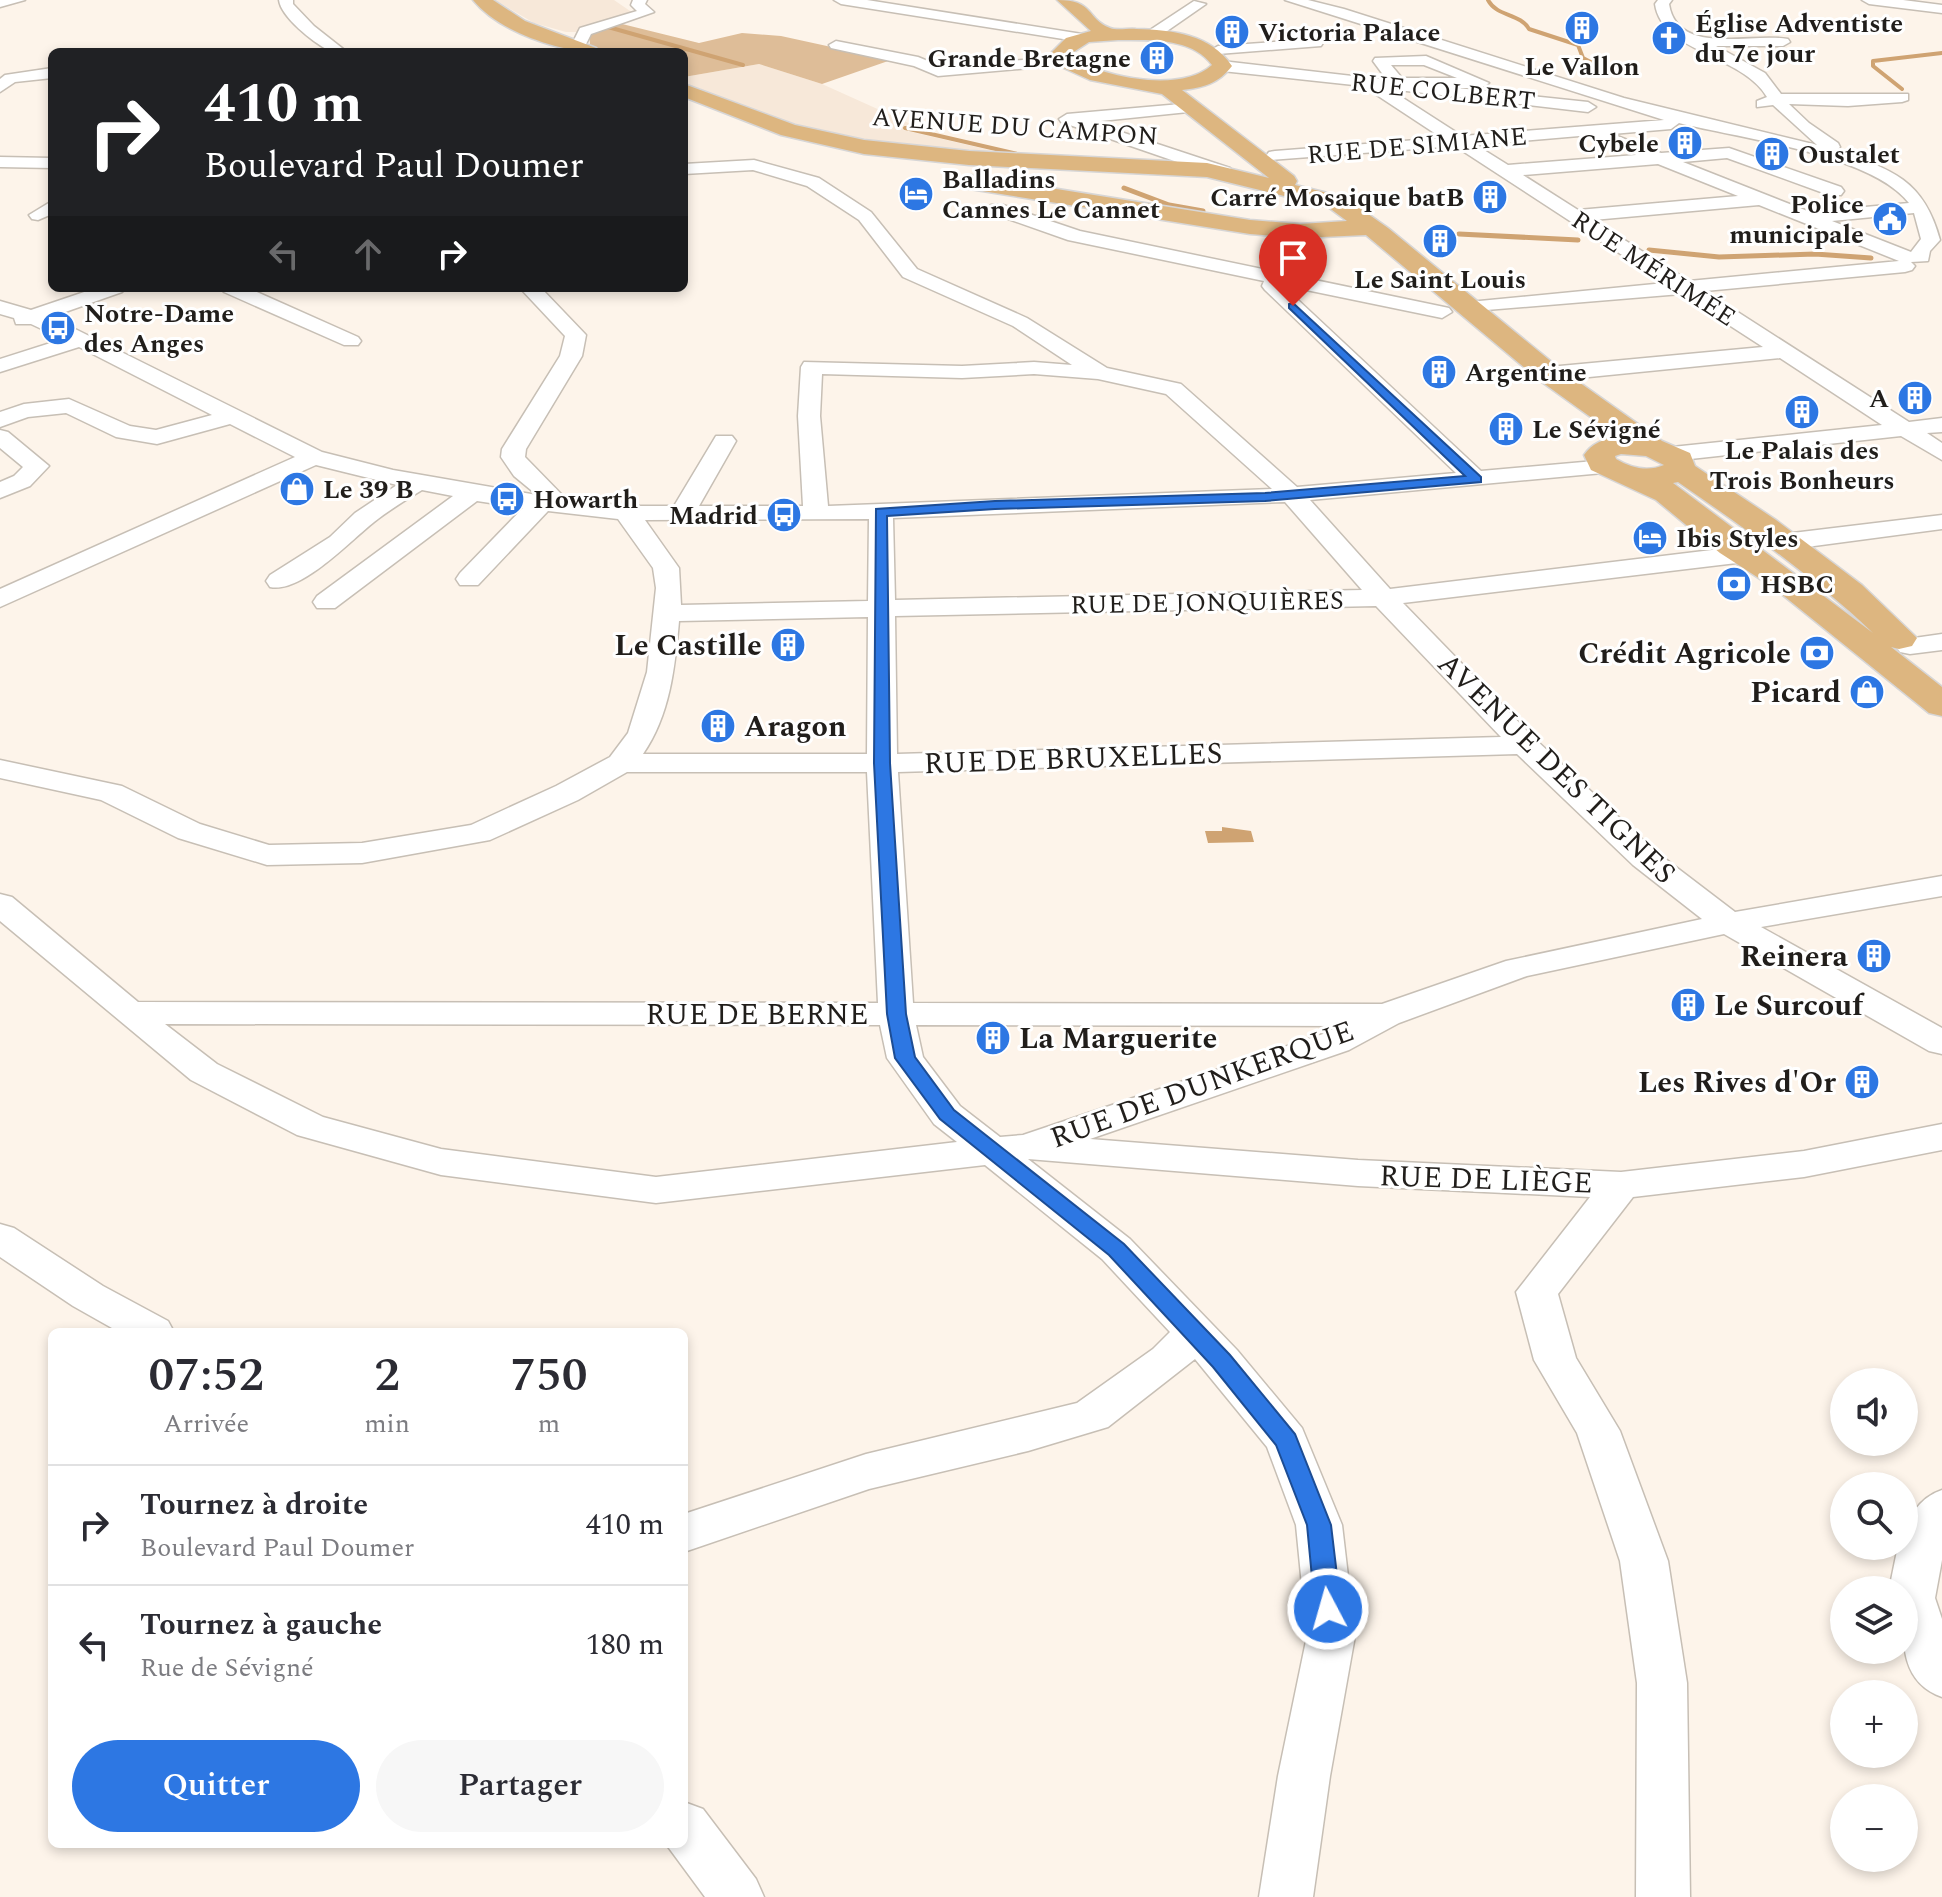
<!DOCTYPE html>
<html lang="fr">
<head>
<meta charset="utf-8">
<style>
	:root { --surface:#fff; --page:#f7f7f7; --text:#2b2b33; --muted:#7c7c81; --line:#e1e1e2; --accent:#2d77e3 }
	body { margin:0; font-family:Spectral,serif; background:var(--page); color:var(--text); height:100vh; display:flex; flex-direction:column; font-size:30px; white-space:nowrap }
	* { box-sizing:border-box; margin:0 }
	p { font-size:26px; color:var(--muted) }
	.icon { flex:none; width:44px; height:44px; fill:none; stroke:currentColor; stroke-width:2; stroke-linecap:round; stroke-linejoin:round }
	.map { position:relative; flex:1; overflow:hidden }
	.sheet { position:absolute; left:48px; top:1328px; width:640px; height:520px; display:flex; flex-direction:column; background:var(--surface); border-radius:12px; box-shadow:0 4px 12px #0003 }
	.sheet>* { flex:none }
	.banner { position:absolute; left:48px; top:48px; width:640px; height:244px; border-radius:12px; box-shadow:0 4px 12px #0003; background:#202124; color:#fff; overflow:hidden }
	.fabs { position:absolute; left:1830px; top:1368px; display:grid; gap:16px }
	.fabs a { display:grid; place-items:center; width:88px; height:88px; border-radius:50%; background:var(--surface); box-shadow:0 4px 12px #0003; font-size:40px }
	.pin { position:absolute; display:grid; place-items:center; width:68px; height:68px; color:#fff; margin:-82px -34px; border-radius:50% 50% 50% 0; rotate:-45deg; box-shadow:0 0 8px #0007 }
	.pin .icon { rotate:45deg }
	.me { position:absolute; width:88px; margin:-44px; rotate:354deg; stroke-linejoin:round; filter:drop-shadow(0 0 6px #0008) }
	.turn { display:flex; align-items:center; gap:28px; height:168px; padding:0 24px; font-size:36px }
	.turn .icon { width:104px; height:104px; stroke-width:2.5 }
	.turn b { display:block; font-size:56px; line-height:68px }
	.lanes { display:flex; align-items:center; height:76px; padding:0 24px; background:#0003; justify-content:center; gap:40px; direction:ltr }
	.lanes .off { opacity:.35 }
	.eta { display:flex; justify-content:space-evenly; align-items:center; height:136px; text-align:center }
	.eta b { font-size:48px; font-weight:600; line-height:56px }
	.action { display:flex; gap:16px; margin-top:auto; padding:16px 24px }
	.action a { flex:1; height:92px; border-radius:48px; background:var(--accent); color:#fff; font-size:32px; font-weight:600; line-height:92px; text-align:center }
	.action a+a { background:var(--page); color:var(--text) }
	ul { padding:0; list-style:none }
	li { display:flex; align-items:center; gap:24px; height:120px; padding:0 24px; border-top:2px solid var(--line) }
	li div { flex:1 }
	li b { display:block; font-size:30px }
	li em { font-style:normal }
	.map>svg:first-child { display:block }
	.built { fill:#f7e8d9 }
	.green { fill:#debd98 }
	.water { fill:#cfa372 }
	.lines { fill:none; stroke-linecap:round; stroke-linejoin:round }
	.stream-far1 { stroke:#cfa372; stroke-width:4 }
	.stream { stroke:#cfa372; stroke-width:5 }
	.minor-casing { stroke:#c7bfb5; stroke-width:3 }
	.major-casing { stroke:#d7d6d6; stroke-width:3 }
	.minor { fill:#fff; fill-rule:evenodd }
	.major { fill:#ddb680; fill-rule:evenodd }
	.route { fill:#2d77e3; stroke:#1d4d94; stroke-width:2 }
	.labels { text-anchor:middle; stroke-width:6; stroke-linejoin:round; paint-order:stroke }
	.far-poi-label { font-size:26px; font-weight:bold; fill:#211e1b; stroke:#fff; text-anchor:start }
	.far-street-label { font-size:26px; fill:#211e1b; stroke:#fff }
	.poi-label { font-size:30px; font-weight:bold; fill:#211e1b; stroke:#fff; text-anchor:end }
	.street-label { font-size:30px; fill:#211e1b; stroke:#fff }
</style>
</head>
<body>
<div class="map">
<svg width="1942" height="1897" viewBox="0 0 1942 1897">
	<rect width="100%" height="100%" fill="#fdf4ea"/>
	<path class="built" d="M495,0H614L633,13L581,32H566L534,23Z
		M759,64L822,84L913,125L903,130L994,151L990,154L862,142L792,125L684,83V77Z"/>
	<path class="green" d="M614,22L699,43L742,33L781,36L891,60L822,84L759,64L684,77V52H605L590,45L589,32Z"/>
	<path class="water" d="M1222,827L1251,831L1254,842L1208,843L1205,831H1222Z"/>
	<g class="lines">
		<path class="stream-far1" d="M1488,0C1497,17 1520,13 1529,29L1578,45L1583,58L1598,66
			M608,27L743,65
			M1902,89L1873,66V61L1942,53
			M905,128L1026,156"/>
		<path class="stream" d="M1124,188L1169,205L1203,211
			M1459,234L1578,240
			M1649,250L1719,257L1815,254L1871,258"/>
		<defs>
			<path id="minor" d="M0,0H25L0,7Z
				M279,0H293V4L314,26L347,52C341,52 334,53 328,50C313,42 281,17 279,0Z
				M633,0H647L645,4L654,12L591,34L585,46L568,49L566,46L574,40L580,28L637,11L631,5Z
				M834,0H867L1082,34L1089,38L1082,42L841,4Z
				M1285,0H1308L1344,9L1624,98L1817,145L1773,105L1757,107V101L1767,97C1743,55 1662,53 1655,4L1658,0H1672L1669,4C1677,57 1752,32 1788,39L1790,42L1783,46H1716L1765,73L1781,94H1908V100L1902,102L1848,106L1789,104L1809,123L1838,143L1840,147L1836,151C1892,169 1924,180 1940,240L1930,251L1928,261L1911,262L1915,266L1912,270L1905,272L1705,291L1909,422L1942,418V432L1927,433L1942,443V460L1901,436L1672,461L1664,459L1660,454L1664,449L1672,447L1882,425L1780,358L1549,381L1541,379L1538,374L1549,367L1763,347L1681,294L1462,312L1459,308L1469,302L1665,283L1455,146L1269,160L1266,156L1269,152L1275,151L1442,138L1363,86L1222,71L1214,66L1222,61L1387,80L1373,61L1375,58L1426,56L1489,83L1481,88H1457L1588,102L1596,107L1588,112L1389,89L1462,136L1664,120ZM1391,65H1424L1457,78H1402ZM1679,123C1738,138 1871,154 1909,203L1810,212L1683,162L1727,158L1829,195H1841L1844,191L1841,187L1729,148L1661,153L1612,134L1671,129ZM1591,135L1636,155L1508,165L1476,145ZM1658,164L1738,196L1578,210L1523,175ZM1759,205L1899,261L1689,281L1593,220ZM1914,213L1921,239L1911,252L1832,221Z
				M1862,0H1903L1942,5V13L1869,4Z
				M1194,1L1206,4L1157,38H1147V32Z
				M1316,39L1323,43L1321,46L1218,54L1211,50L1218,46Z
				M836,41L918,57L940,66L1064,57L1071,61L1064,65L938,76L914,66L831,48L829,45Z
				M52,68V78L15,82L0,92V79L5,75Z
				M1192,103L1198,105V111L1091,122L1230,168L1233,172L1230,176H1218L1061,122L1059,119L1067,114Z
				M0,157L52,158V168L0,167Z
				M754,160L819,178L871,212L917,269L1027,318L1107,368L1181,384L1297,487L1456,473L1265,290L1262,286L1264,281L1068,240L991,213L988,209L991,205H1003L1080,231L1449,308L1452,312L1442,318L1282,285L1481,471L1606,460L1614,462L1618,467L1614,472L1310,500L1390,589L1745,546L1754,549L1758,554L1754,559L1745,562L1403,603L1535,739L1655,851L1735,912L1942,876V896L1761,927L1942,1028V1054L1929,1051L1724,934L1527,976L1399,1023L1349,1050L1090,1139L1358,1160L1621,1172L1804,1151L1942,1124V1150L1804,1177L1633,1197L1558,1294L1576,1358L1620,1431L1668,1561L1687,1683L1690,1897H1636L1637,1683L1620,1561L1577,1433L1534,1360L1516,1292L1590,1197L1358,1186L1028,1159L1130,1239L1237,1350L1302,1428L1342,1525L1355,1636L1330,1776L1313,1897H1259L1278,1776L1307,1636L1296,1525L1267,1447L1195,1359L1108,1427L1028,1451L869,1489L684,1552V1514L866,1454L1077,1403L1153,1349L1170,1332L1102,1259L985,1165L656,1203L441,1175L297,1135L191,1080L0,921V894L12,897L138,1002L878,1003L867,772H627L578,800L490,840L362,863L267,865L178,838L101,800L0,778V760L122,786L200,824L269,845L362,843L471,825L556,786L610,757L628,733L647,672L656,588L653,568L618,519L548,511L478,585H460L456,579L460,573L523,508L477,501L335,608H317L313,602L317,596L453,496L422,490C406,500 389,510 374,522C351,540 301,594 270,587L266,581L270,575L330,537L355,513L397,485L316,465L0,607V589L295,457L230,424L157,444L116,437L66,413L28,417L0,427V412L24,404L69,399L130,426L156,430L212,415L79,347L0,372V359L63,339L31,324H16L14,318L0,314V301L31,310L96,288H125L122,292L51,317L322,452L393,470L537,495L514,476L501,457L502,449L560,356L565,336L520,288H541L586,335L582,356L526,449L525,457L566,499L626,506H674L716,436H732L736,441L699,506H803L798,416L801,367L804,362L962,366L1034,362L1072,365L1013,326L903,277L859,220L807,186L753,170L684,174V164ZM822,374L962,378L1034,374L1098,379L1166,394L1272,489L828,506L820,416ZM1285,502L1362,590L895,600L893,518ZM869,519L868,601L681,605L679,568L645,520ZM1376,606L1501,737L897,754L895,616ZM868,617L867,754H643C670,715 675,667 679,621ZM1517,754L1633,865L1702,919L1506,961L1382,1004L913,1003L898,772ZM165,1024L880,1025L887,1058L934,1124L957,1142L656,1177L441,1149L323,1117L217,1064ZM916,1025L1339,1026L1323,1034L1023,1135L1000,1137L960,1106L923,1057Z
				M52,201V214L38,220L32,219L29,215Z
				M221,288H248L358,337L361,341L358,345H344L224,292Z
				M0,430L8,432L49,466L30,486L0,498V482L14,476L23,467L0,448Z
				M1942,515V529L1784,550L1775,547L1771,542L1775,537L1784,534Z
				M1942,634V650L1910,654L1900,652L1896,646L1900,640Z
				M0,1224L14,1228L103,1286L168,1321L174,1332H119L73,1306L0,1257Z
				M1942,1490V1560L1935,1598L1942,1619V1697C1895,1680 1904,1632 1904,1590H1889L1898,1546H1904C1904,1521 1918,1498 1942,1490Z
				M684,1802L703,1809L756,1879L764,1897H705L666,1844H684Z"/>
			<path id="major" d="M473,0H493L525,21L596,48L599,52C560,52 499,32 473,0Z
				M1057,0C1095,0 1086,19 1110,28C1117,31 1129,28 1136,29C1173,30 1210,34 1232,66C1219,83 1203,88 1182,90L1294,176L1297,181L1295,185L1344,197L1388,228L1559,368L1662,441L1690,453L1695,466L1776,520L1862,585L1917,638L1912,646L1899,649L1891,647L1942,687V716L1929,713L1774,588L1720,553L1656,500L1591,470L1584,455C1592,443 1603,440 1617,436L1539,380L1366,235L1300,238L1250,234L970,189L962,187L959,182L962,177L970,175L1250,220L1300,224L1347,221L1328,207L1207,177L969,165L864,154L781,135L684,97V84L795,125L864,140L969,151L1207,163L1269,178L1162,94L1090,80L1057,65L1052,52L1066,38L1091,31ZM1118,40C1148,40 1192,37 1212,65C1182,93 1105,78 1073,58L1072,53L1089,42ZM1621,454L1646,456L1664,465C1648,472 1631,468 1616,459L1615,456ZM1678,482C1746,529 1813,576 1873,633L1673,483Z"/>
		</defs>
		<use href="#minor" class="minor-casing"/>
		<use href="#major" class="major-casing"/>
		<use href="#minor" class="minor"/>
		<use href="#major" class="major"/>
	</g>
	<path class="route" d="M1293,303L1481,477V482L1265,501L995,509L887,516L890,763L906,1014L915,1057L954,1110L1124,1244L1230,1355L1295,1434L1331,1525L1341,1609L1337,1616L1328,1619L1319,1616L1315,1609L1307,1525L1276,1445L1213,1367L1109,1255L940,1119L895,1058L887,1014L874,763L876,509L995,501L1265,493L1465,476L1289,308V304Z"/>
	<defs>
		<symbol id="building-disc" viewBox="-11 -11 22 22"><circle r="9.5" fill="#2d77e3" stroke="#fff"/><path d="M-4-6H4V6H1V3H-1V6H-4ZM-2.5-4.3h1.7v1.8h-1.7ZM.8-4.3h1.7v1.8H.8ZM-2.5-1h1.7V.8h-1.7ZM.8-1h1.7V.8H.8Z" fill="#fff"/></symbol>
		<symbol id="church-disc" viewBox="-11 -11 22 22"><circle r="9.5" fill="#2d77e3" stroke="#fff"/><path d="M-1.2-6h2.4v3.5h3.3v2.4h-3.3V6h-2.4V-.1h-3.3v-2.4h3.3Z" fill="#fff"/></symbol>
		<symbol id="hotel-disc" viewBox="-11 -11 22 22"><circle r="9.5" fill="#2d77e3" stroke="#fff"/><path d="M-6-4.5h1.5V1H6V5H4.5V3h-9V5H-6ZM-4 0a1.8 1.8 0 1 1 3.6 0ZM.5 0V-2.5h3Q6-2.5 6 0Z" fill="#fff"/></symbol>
		<symbol id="civic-disc" viewBox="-11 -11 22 22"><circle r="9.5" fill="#2d77e3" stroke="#fff"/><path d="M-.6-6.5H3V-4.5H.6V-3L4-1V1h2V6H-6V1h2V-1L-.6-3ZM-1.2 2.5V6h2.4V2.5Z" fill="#fff"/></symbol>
		<symbol id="bus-disc" viewBox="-11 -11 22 22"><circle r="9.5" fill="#2d77e3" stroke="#fff"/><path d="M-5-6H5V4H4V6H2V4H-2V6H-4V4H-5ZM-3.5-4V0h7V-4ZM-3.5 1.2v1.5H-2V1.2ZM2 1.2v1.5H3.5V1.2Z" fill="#fff"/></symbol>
		<symbol id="shop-disc" viewBox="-11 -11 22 22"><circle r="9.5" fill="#2d77e3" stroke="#fff"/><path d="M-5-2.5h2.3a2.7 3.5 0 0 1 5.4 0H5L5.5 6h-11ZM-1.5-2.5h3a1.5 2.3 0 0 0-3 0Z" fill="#fff"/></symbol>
		<symbol id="bank-disc" viewBox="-11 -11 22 22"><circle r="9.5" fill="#2d77e3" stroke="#fff"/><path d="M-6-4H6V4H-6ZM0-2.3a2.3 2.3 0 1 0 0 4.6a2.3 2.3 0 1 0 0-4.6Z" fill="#fff"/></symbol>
	</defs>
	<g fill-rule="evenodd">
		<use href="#building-disc" x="1562" y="8" width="40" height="40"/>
		<use href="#building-disc" x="1212" y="12" width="40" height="40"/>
		<use href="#church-disc" x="1649" y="18" width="40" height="40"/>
		<use href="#building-disc" x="1137" y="38" width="40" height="40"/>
		<use href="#building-disc" x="1665" y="123" width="40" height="40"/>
		<use href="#building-disc" x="1752" y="134" width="40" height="40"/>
		<use href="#hotel-disc" x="896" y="174" width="40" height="40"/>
		<use href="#building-disc" x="1470" y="177" width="40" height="40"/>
		<use href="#civic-disc" x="1870" y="199" width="40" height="40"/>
		<use href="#building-disc" x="1420" y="221" width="40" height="40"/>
		<use href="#bus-disc" x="38" y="308" width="40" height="40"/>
		<use href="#building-disc" x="1419" y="352" width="40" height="40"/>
		<use href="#building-disc" x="1895" y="378" width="40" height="40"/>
		<use href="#building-disc" x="1782" y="392" width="40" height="40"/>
		<use href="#building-disc" x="1486" y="409" width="40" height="40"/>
		<use href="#shop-disc" x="277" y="469" width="40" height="40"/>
		<use href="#bus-disc" x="487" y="479" width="40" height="40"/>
		<use href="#bus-disc" x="764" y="495" width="40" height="40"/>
		<use href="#hotel-disc" x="1630" y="518" width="40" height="40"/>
		<use href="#bank-disc" x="1714" y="564" width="40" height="40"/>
		<use href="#building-disc" x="768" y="625" width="40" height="40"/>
		<use href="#bank-disc" x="1797" y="633" width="40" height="40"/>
		<use href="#shop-disc" x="1847" y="672" width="40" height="40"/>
		<use href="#building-disc" x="698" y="706" width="40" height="40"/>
		<use href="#building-disc" x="1854" y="936" width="40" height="40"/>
		<use href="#building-disc" x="1668" y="985" width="40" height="40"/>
		<use href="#building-disc" x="973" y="1018" width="40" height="40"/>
		<use href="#building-disc" x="1842" y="1062" width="40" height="40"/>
	</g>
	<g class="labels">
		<g class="far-poi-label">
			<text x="1695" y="32">Église Adventiste<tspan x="1695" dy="30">du 7e jour</tspan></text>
			<text x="1258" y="41">Victoria Palace</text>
			<text x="1131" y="67" text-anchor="end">Grande Bretagne</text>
			<text x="1582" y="75" text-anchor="middle">Le Vallon</text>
			<text x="1659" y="152" text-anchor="end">Cybele</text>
			<text x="1798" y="163">Oustalet</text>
			<text x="942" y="188">Balladins<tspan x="942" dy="30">Cannes Le Cannet</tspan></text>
			<text x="1464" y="206" text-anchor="end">Carré Mosaique batB</text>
			<text x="1864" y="213" text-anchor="end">Police<tspan x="1864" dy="30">municipale</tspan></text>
			<text x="1440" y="288" text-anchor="middle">Le Saint Louis</text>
			<text x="84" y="322">Notre-Dame<tspan x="84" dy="30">des Anges</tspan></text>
			<text x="1465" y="381">Argentine</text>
			<text x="1889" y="407" text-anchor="end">A</text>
			<text x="1532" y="438">Le Sévigné</text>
			<text x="1802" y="459" text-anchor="middle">Le Palais des<tspan x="1802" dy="30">Trois Bonheurs</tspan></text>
			<text x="323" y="498">Le 39 B</text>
			<text x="533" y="508">Howarth</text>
			<text x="758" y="524" text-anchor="end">Madrid</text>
			<text x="1676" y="547">Ibis Styles</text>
			<text x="1760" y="593">HSBC</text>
		</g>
		<g class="far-street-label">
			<text transform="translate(1443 91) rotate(6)" y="9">RUE COLBERT</text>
			<text transform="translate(1015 126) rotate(4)" y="9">AVENUE DU CAMPON</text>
			<text transform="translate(1417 145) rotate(-5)" y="9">RUE DE SIMIANE</text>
			<text transform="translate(1654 268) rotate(33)" y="9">RUE MÉRIMÉE</text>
			<text transform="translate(1207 602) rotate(-1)" y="9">RUE DE JONQUIÈRES</text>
		</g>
		<g class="poi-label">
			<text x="762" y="655">Le Castille</text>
			<text x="1791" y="663">Crédit Agricole</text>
			<text x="1841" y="702">Picard</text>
			<text x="744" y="736" text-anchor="start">Aragon</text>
			<text x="1848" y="966">Reinera</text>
			<text x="1714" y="1015" text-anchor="start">Le Surcouf</text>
			<text x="1019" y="1048" text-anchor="start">La Marguerite</text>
			<text x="1836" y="1092">Les Rives d'Or</text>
		</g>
		<g class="street-label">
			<text transform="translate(1073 758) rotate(-2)" y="10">RUE DE BRUXELLES</text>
			<text transform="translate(1557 768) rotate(44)" y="10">AVENUE DES TIGNES</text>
			<text x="757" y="1024">RUE DE BERNE</text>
			<text transform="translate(1202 1084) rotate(-20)" y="10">RUE DE DUNKERQUE</text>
			<text transform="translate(1486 1179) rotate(2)" y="10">RUE DE LIÈGE</text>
		</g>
	</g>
</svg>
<div class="fabs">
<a><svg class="icon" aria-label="sound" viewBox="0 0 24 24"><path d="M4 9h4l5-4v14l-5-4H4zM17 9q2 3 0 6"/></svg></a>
<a><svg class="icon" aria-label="search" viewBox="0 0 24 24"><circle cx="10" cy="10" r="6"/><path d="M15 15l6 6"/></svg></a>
<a><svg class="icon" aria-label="layers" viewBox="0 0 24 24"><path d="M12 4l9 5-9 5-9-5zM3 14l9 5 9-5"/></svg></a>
<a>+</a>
<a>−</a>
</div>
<div class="pin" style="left:1293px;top:306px;background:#d93025"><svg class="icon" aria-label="arrive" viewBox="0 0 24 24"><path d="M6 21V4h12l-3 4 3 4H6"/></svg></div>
<svg class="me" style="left:1328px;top:1609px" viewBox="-20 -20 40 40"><circle r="17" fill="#2d77e3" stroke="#fff" stroke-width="3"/><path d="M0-11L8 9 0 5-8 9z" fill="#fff"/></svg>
<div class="banner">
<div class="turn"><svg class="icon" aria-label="right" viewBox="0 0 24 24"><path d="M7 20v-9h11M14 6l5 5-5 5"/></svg><div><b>410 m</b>Boulevard Paul Doumer</div></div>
<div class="lanes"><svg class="icon off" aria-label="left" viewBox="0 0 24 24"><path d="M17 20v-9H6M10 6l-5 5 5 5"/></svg><svg class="icon off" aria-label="ahead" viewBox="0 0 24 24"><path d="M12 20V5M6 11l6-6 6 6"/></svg><svg class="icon" aria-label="right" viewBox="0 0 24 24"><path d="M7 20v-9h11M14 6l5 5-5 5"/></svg></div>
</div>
<section class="sheet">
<div class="eta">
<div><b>07:52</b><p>Arrivée</p></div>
<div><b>2</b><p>min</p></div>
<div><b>750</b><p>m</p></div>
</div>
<ul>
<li><svg class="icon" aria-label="right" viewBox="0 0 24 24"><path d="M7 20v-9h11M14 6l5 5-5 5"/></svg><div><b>Tournez à droite</b><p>Boulevard Paul Doumer</p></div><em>410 m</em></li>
<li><svg class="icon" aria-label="left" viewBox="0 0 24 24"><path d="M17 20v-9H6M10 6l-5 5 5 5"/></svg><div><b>Tournez à gauche</b><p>Rue de Sévigné</p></div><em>180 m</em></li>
</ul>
<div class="action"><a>Quitter</a><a>Partager</a></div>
</section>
</div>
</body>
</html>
